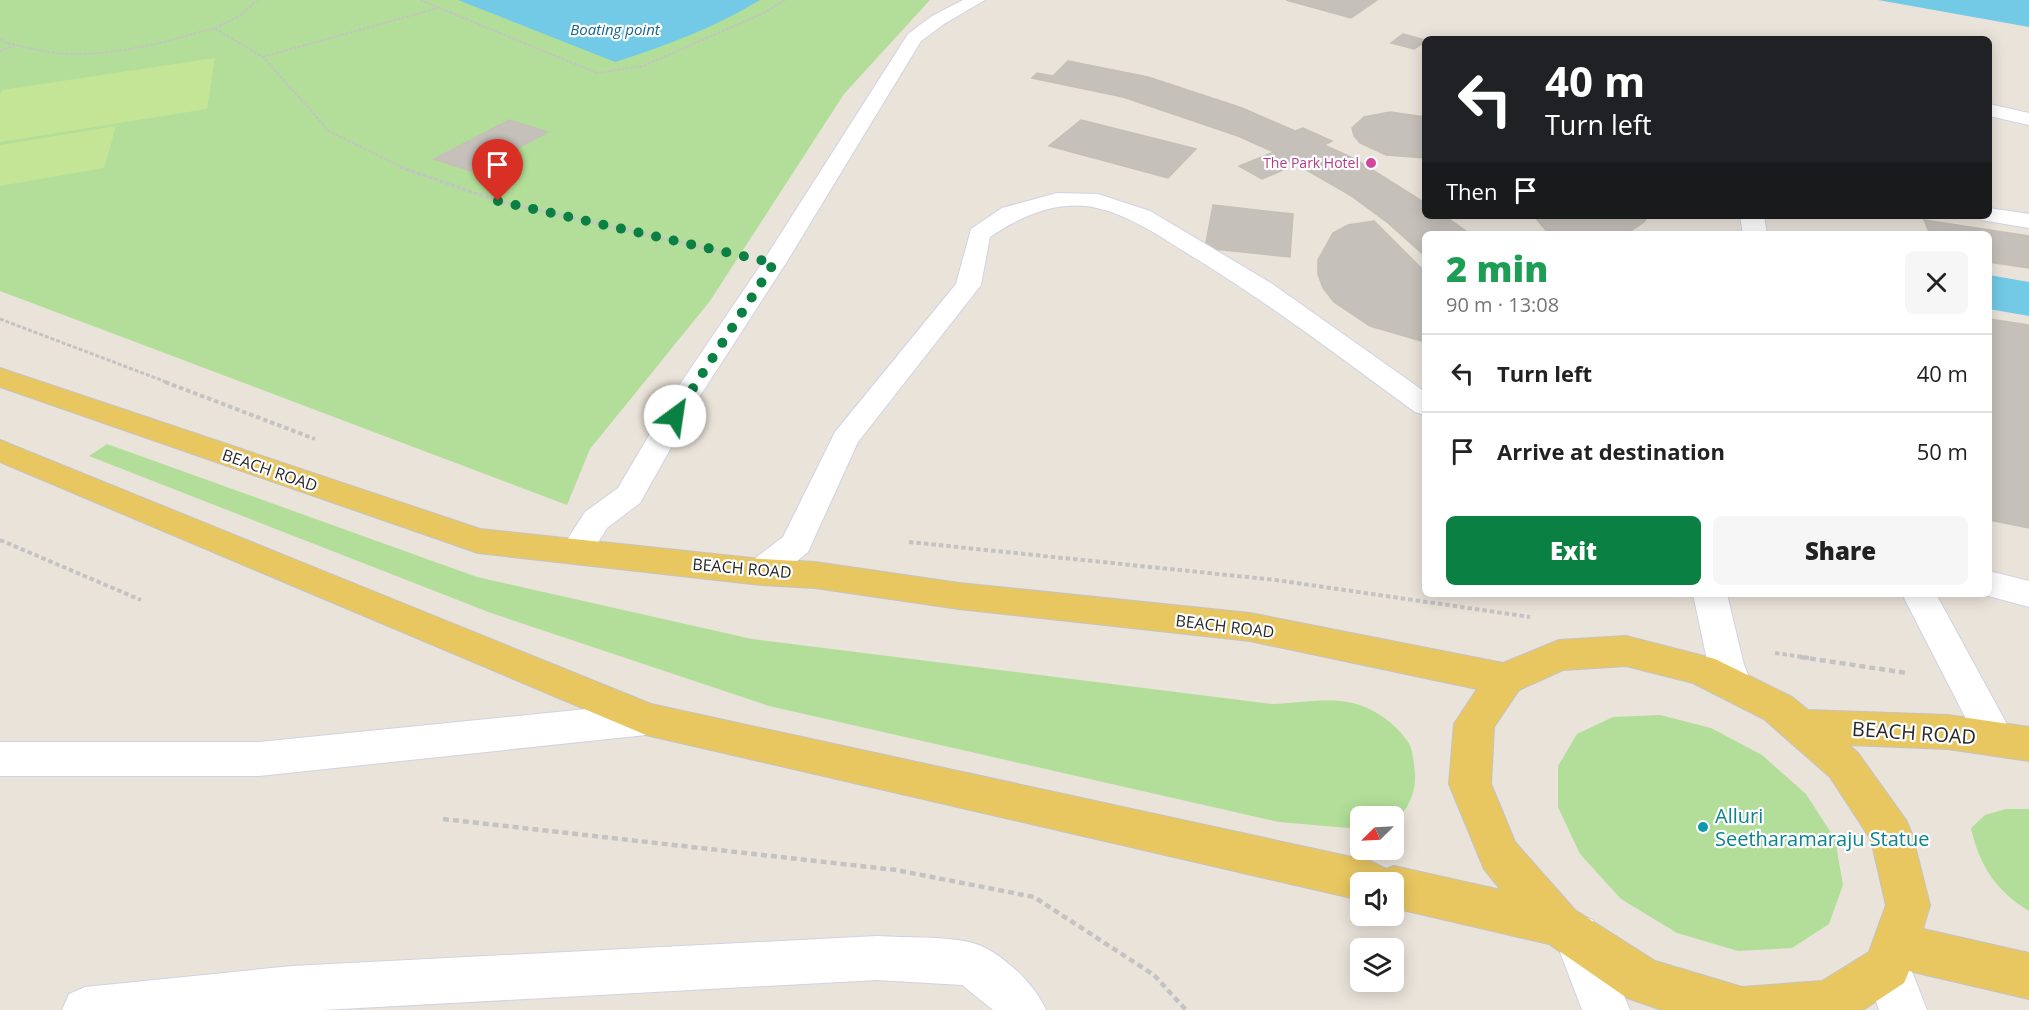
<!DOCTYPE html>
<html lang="en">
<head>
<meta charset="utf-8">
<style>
	:root { --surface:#fff; --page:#f6f6f6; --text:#222; --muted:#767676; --line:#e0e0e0; --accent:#0b8043 }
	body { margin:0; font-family:"Open Sans",sans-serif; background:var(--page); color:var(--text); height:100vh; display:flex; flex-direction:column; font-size:22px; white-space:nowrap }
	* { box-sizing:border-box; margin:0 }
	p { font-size:20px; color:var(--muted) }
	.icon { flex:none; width:33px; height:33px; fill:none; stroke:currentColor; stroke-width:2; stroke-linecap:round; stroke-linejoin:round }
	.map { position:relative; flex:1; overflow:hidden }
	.details { position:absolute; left:1422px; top:231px; width:570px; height:366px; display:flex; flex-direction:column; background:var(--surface); border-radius:9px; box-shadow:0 3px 15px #0003 }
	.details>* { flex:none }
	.banner { position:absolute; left:1422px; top:36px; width:570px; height:183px; border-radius:9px; box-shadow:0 3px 15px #0003; background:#202124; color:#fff; overflow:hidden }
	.needle { width:39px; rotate:246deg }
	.controls { position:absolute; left:1350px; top:806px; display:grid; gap:12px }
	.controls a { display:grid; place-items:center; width:54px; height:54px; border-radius:9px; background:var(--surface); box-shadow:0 3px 15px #0003; font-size:30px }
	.pin { position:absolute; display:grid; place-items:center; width:51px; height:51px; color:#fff; margin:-62px -26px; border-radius:50% 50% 50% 0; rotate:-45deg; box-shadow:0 0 6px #0007 }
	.pin .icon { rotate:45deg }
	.me { position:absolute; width:66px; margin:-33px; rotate:31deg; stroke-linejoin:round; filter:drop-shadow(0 0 4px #0008) }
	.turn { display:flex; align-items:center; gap:21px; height:126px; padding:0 24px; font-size:27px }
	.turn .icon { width:78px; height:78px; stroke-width:2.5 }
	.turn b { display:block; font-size:42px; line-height:51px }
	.then { display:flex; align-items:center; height:57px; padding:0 24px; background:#0003; gap:12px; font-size:22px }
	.round { display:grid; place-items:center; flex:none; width:63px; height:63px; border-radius:9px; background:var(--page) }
	.overview { display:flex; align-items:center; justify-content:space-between; height:102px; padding:0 24px }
	h1 { font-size:36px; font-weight:800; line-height:45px; color:#1e9e55 }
	.primary-button { display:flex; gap:12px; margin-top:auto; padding:12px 24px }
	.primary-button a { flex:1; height:69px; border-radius:9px; background:var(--accent); color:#fff; font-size:24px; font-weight:800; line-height:69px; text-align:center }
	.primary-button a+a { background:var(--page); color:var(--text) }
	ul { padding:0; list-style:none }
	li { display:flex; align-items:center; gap:18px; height:78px; padding:0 24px; border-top:2px solid var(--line) }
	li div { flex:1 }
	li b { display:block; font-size:22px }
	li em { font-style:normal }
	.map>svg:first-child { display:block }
	.green { fill:#b2de99 }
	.pitch { fill:#c4e596 }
	.water { fill:#72cae7 }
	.building { fill:#c5c0ba; stroke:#c5bfb5; stroke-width:1.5 }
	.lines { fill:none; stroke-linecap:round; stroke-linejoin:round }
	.service-casing { stroke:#d0d3e1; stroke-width:2 }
	.tertiary-casing { stroke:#d0d3e1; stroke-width:2 }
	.primary-casing { stroke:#c3c3c3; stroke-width:2 }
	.path-far3 { stroke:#c3c3c3; stroke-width:2; stroke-dasharray:3 1.5; stroke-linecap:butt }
	.path-far2 { stroke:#c3c3c3; stroke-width:3; stroke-dasharray:4 2; stroke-linecap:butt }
	.path-far1 { stroke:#c3c3c3; stroke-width:4; stroke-dasharray:4.5 3; stroke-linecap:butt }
	.path { stroke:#c3c3c3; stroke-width:4.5; stroke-dasharray:6 4; stroke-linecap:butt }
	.service { fill:#fff; fill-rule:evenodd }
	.tertiary { fill:#fff; fill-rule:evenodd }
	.primary { fill:#e8c761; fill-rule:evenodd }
	.route { stroke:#0b8043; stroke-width:10; stroke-dasharray:0 18 }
	.hotel-dot { fill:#d1479c; stroke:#fff; stroke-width:2 }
	.culture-dot { fill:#0f9aa8; stroke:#fff; stroke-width:2 }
	.labels { text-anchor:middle; stroke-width:4.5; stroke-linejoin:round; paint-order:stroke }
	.far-hotel-label { font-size:14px; fill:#b23c85; stroke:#fff; text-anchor:end }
	.far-water-label { font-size:15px; font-style:italic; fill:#146790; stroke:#fff }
	.street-label { font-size:16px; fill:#282828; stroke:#fff }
	.near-street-label { font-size:20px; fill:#282828; stroke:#fff }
	.near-culture-label { font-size:20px; fill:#0d838f; stroke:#fff; text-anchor:start }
</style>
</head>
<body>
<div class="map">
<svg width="2029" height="1010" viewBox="0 0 2029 1010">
	<rect width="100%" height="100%" fill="#eae3da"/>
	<path class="green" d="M0,0H930L844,94L710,301L590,449L567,505L0,291Z
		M107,444L477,577L752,639L1273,704C1297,703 1324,698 1347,702C1370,705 1396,723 1408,742C1413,748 1414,765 1415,773C1416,793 1409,809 1394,821V816H1360V829L1279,822L769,706L491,613L89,456Z
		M1660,715L1711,728L1762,755L1806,794L1835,839L1843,885L1829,924L1792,948L1738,951L1677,933L1621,899L1580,854L1558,807V766L1577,734L1613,717Z
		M2006,809H2029V911C1996,891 1979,865 1971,828L1985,815Z"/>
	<path class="pitch" d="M215,58L207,109L0,142V95L2,90Z
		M116,126L104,168L0,186V145Z"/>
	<path class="water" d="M458,0H760C714,28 665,46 615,62Z
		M1878,0H2029V27Z
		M1989,275L2029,282V316L1989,309Z"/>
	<path class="building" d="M1286,0H1377L1351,18Z
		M1403,34L1425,40V42L1414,49L1391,43Z
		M1068,61L1148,77L1242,108L1295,131L1303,128L1332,141L1324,145L1355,159L1425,203V216H1445L1470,234H1425V256L1388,223L1350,195L1291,161L1277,167L1283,170L1262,179L1239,166L1274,152L1238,136L1123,97L1032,78L1037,73L1053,76Z
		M1390,112L1425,117V158L1386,155L1360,143L1354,136L1352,128L1364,117Z
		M509,120L548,132L474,172L434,159Z
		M1081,120L1196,149L1168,178L1049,146Z
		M1213,205L1293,214L1290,257L1205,248Z
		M1534,216H1648L1644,222L1626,234H1549Z
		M1924,220L2029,236V268L1989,262V234H1930Z
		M1374,221L1425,272V342L1370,326L1334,302L1323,288L1318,274V260L1333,233L1348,225Z
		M1989,319L2029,325V528L1989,520Z"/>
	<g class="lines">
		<defs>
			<path id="service" d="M963,0H985L944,24L921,41L786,263L700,396L640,503L607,528L588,559L576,563L564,559L560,551L585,512L618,488L672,396L762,263L908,34L932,16Z
				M1989,104L2029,113V125L1989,116Z
				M1057,193L1098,194L1150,211L1271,283L1425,392V415L1415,412C1341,358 1269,303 1190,255C1161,237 1131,216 1097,208C1058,199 1021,216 990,237L981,285L858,442L808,552L773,581L761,584L749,581L744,572L749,563L783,537L835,432L956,284L971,229L1002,208Z
				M1989,208L2029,214V228L1981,220L1978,216H1989Z
				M1740,216H1764L1767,234H1743Z
				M1989,571L2029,581V607L1981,594H1989Z
				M1693,594H1727L1744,665L1753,687L1748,698L1735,702L1722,698L1708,665Z
				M1902,594H1936L2015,739L2010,750L1996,755L1982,750Z
				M877,936C907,938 940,936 969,942C998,948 1035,984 1046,1010H993L962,985L877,980L323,1010H62L69,994L85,987L292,966Z"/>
			<path id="tertiary" d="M646,703L660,707L666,719L660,731L646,735L259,776H0V742H259Z
				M1577,914L1593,920L1630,1010H1582L1554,936L1561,920Z
				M1887,944L1904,951L1927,1010H1879L1864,967L1870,951Z"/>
			<path id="primary" d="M0,368L480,529L761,559L815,562L959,583L1250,613L1503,663L1559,640L1626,636L1715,659L1792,697L1808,710L1948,715L2029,727V761L1948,749L1849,745L1858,753L1906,820L1912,834L1930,905L1923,929L2029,953V999L1909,971L1904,983L1863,1010H1662L1627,998L1549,944L1394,908V882H1360V900L646,735L0,462V440L651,704L1370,861L1386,869L1394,866L1501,890L1484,869L1449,784L1454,724L1477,689L1250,641L959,609L815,588L761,585L478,553L0,387ZM1626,666L1693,683L1764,719L1830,777L1871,840L1886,905L1869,952L1822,981L1742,987L1655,961L1575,910L1515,842L1491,784L1494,727L1519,690L1563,670Z"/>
		</defs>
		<use href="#service" class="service-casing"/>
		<use href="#tertiary" class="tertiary-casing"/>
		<use href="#primary" class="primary-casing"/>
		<path class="path-far3" d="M420,0L597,73L643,66L764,13L785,0
			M215,28L240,16L257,0
			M0,39L6,43C22,46 39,51 56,53C109,58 163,43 214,28L263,57L329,131L404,168
			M0,51L15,45
			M263,57L438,8"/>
		<path class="path-far2" d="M400,167L498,201L732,254
			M0,319L169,383"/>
		<path class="path-far1" d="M165,382L315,439
			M0,540L141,600
			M909,542L1276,580L1530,617
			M1775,653L1810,658"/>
		<path class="path" d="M1800,657L1907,673
			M443,819L896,870L1034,897L1154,975L1186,1010"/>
		<use href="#service" class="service"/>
		<use href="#tertiary" class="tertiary"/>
		<use href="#primary" class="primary"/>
	</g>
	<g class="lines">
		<path class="route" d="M498,201L774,263L675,416"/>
	</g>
	<circle class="hotel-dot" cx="1371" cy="163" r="6"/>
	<circle class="culture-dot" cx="1703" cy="827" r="6"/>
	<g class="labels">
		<g class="far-hotel-label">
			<text x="1359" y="168">The Park Hotel</text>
		</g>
		<g class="far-water-label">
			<text x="615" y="35">Boating point</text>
		</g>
		<g class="street-label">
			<text transform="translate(270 470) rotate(19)" y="6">BEACH ROAD</text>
			<text transform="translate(742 568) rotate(5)" y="6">BEACH ROAD</text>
			<text transform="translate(1225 626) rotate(7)" y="6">BEACH ROAD</text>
		</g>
		<g class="near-street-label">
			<text transform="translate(1914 733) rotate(4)" y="7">BEACH ROAD</text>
		</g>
		<g class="near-culture-label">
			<text x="1715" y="823">Alluri<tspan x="1715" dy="23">Seetharamaraju Statue</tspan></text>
		</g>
	</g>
</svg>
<div class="controls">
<a><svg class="needle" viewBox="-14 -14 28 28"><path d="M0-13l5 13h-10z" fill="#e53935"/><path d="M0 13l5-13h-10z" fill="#767676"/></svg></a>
<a><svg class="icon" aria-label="sound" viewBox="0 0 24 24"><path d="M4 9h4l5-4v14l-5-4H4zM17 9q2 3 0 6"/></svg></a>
<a><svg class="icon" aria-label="layers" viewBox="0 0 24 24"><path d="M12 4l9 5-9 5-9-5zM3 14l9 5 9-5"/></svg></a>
</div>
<div class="pin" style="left:498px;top:201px;background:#d93025"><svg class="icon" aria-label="arrive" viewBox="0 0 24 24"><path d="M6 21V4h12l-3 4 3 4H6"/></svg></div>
<svg class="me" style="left:675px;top:416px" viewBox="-20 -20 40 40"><circle r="19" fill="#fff"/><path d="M0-13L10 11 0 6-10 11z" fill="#0b8043"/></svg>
<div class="banner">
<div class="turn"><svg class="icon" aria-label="left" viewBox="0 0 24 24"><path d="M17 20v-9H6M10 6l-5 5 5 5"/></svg><div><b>40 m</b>Turn left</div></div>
<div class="then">Then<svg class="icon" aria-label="arrive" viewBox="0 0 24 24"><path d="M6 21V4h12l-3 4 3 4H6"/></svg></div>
</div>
<section class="details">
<div class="overview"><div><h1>2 min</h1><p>90 m · 13:08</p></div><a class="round"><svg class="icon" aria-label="close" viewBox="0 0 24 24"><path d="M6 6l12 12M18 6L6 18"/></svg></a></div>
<ul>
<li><svg class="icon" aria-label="left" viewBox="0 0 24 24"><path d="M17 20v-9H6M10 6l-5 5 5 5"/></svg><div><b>Turn left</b></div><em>40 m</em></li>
<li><svg class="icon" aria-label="arrive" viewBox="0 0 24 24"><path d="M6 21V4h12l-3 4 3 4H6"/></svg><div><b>Arrive at destination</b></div><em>50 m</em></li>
</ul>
<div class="primary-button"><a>Exit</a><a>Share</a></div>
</section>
</div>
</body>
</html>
